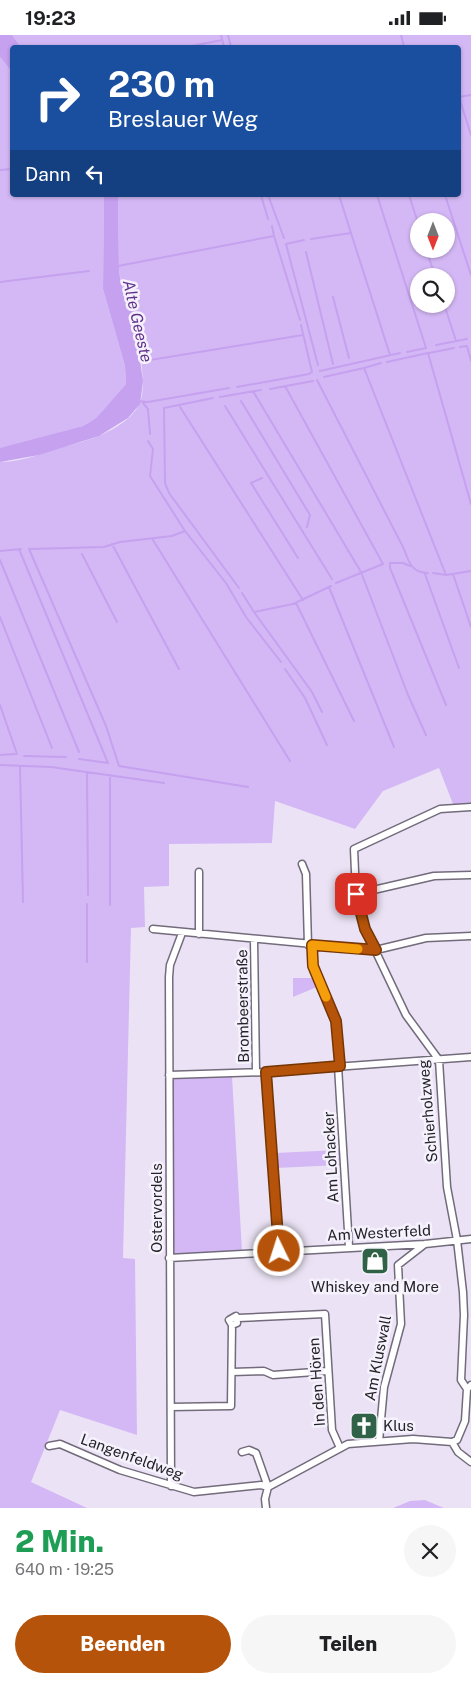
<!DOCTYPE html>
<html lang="de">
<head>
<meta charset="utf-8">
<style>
	:root { --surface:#fff; --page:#f6f6f6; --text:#202124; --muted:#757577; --accent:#b45309 }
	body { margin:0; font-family:"Public Sans",sans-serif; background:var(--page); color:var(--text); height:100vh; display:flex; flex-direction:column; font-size:19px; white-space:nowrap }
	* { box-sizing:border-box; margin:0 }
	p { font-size:16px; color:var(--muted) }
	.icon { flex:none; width:28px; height:28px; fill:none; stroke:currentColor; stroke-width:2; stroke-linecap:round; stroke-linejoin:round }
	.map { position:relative; height:1473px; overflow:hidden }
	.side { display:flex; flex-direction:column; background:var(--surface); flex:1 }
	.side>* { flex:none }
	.hud { position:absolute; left:10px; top:10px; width:451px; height:152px; border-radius:5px; box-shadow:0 1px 4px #0004; background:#1a4fa0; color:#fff; overflow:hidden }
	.needle { width:32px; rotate:180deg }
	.fabs { position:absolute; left:410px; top:178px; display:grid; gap:10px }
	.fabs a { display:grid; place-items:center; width:45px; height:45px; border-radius:50%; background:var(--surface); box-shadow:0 1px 4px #0004; font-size:25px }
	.pin { position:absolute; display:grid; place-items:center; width:42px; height:42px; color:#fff; margin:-21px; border-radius:10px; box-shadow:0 2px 8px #0006 }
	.me { position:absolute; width:55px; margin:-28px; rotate:356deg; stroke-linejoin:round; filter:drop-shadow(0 0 4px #0008) }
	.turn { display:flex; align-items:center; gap:18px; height:105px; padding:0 15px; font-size:22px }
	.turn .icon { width:65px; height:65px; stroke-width:2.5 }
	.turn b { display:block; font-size:35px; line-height:42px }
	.then { display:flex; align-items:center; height:48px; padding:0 15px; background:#0003; gap:10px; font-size:19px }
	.round { display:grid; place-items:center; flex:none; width:52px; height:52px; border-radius:26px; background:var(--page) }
	.summary { display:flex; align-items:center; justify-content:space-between; height:85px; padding:0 15px }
	h1 { font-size:30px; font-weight:800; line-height:38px; color:#1e9e55 }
	.action { display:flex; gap:10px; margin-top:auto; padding:10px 15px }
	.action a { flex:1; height:58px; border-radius:30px; background:var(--accent); color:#fff; font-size:20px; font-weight:800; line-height:58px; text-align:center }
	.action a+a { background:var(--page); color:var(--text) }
	.status { display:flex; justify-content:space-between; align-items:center; height:35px; padding:0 25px; background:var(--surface); direction:ltr }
	.status svg { height:14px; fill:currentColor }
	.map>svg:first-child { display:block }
	.green { fill:#d4b8f5; fill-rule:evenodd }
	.water { fill:#c6a1ef }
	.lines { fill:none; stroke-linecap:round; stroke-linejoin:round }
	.stream { stroke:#c6a1ef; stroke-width:2 }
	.minor-casing { stroke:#726b7b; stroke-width:9 }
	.minor { stroke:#fff; stroke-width:6 }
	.route-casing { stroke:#753606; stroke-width:12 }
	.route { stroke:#b45309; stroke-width:9 }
	.slow { stroke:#f59e0b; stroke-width:9 }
	.labels { text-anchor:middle; stroke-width:5; stroke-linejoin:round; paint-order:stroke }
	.street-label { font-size:15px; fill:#252228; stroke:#f6f2fd }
	.poi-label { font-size:15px; fill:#252228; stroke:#f6f2fd }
	.water-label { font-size:16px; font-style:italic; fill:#62338c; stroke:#f6f2fd }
</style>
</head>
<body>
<div class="status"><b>19:23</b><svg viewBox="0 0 49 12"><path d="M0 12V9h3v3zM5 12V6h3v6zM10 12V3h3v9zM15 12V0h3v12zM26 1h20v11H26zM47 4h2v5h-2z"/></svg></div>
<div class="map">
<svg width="471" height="1473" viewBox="0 0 471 1473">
	<rect width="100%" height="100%" fill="#ebe3f5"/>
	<path class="green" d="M12,0H471V769H453L439,733L383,756L355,794L275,766L272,808L169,809V851L144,852L145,892L131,893L123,1223L135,1224L137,1400L60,1375L31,1447L87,1473H0V427C25,427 50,415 74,409C97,403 131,390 140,367C148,349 137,299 133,279C130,264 121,251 119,236L118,160H459V12H21ZM419,186H446V214H419ZM419,241H446V269H419Z
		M0,22L12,37V160H104L103,254L125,331L126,349L96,383L83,391L3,413H0Z
		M293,943H313L317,952L293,962Z
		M232,1041L242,1216L172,1219V1044Z
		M339,1115L340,1130L276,1133L275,1118Z
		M425,1465L444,1473H393L410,1466Z"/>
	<path class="water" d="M0,0H12L21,12H12V37L0,22Z
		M104,160H118L119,236L121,248L133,278L143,346L140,369L128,383L99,401L39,420L0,427V413L83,391L96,383L126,349L125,331L103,254Z"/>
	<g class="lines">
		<path class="stream" d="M221,0L224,12
			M228,0L231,12
			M401,0L404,12
			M187,12L222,5
			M471,60L459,62L471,100
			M0,135L12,134
			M261,160L268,184
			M268,160L284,203
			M339,160L351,198
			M377,160L426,313L407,317
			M409,160L419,191
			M445,160L471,240
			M272,191L274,201
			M311,204L351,198L390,320
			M304,205L286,209L318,330
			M426,214L435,241
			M306,217L333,329
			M118,231L274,201L300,285
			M0,247L89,236
			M333,262L349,323
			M444,269L456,306
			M436,310L467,304
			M460,312L467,311L471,326
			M429,318L454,313
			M138,327L303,300
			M387,327L428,318L471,469
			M364,333L381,328
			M320,336L400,318
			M324,342L364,333L446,540L433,538
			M317,345L404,514C409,528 412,538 428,538
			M285,351L383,529L336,548
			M237,352L309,339L312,337L301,290
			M270,354L313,346
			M253,356L361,537L408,660L426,700
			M220,362L261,355
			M213,363L164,373L165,448L169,458L239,553
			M138,366L148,367L229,353
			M241,366L310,480L307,492
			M143,368L148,374L150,399
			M225,371L332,544
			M180,372L303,565
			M148,406L153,414L150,441L185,496L172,501L120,507L104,512L29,514L106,691L119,731L248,752
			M262,443L251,448L298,523
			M185,496L226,548L246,582L281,627
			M153,505L290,726
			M112,509L179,634
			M19,514L108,728L79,724
			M0,516L21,514
			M82,519L117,587
			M0,525L79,717
			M410,531L403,528H390V533L446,670
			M425,539L459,633
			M453,539L471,592
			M446,540L471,536
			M329,552L394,712
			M242,558L254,577L293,569L331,551
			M296,568L354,686
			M254,577L312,657L322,677
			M0,582L52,713
			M285,634L305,663L327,710
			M0,670L17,719L0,720
			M24,721L66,722
			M0,730L51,732L164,748
			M20,731L23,867
			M87,737L88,860
			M110,870V740
			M87,927V869"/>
		<defs>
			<path id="minor" d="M302,829L306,839L308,910
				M356,859L434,841L471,840
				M153,894L376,915L426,903L471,901
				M199,899V837
				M254,905L256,1037
				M313,910V931L336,986L339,1031
				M338,1031L349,1212
				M267,1037L279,1216
				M169,1040L267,1037L471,1022
				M169,1223L425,1209L471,1204
				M238,1283L325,1279L332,1395L340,1413
				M232,1337L264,1336L273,1340L328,1336
				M467,1354L461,1345L464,1280L463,1257L457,1205L447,1152L439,1025L406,980L365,894L356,859L354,814L440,774L471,772
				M171,1372L231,1371L232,1290L229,1285L236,1281L237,1288L232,1290
				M379,1406L384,1352L401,1289L398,1230L425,1209
				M452,1407L458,1417L471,1427
				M49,1411L60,1409L120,1435L194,1457L261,1450L268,1452
				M242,1417L249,1415L256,1418L268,1452
				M171,1451L169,942L170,930L182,898
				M268,1452L348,1409L413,1404L452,1407L457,1405L465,1386L467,1354L471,1350
				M266,1473L265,1464L268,1452"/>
		</defs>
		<use href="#minor" class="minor-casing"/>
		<use href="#minor" class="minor"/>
	</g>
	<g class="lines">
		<defs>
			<path id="route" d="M279,1216L266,1037L340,1031L336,986L313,931L312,910L376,915L365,894L356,859"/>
		</defs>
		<use href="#route" class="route-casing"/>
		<use href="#route" class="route"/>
		<path class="slow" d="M326,962L313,931L312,910L358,914"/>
	</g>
	<defs>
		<symbol id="shop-square" viewBox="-11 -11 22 22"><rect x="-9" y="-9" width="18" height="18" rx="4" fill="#2f6246" stroke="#f6f2fd"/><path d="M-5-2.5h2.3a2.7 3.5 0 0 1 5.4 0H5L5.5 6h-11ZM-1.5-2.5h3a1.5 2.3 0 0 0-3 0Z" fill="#fff"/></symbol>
		<symbol id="church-square" viewBox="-11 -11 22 22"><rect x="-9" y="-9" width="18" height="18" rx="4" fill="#2f6246" stroke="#f6f2fd"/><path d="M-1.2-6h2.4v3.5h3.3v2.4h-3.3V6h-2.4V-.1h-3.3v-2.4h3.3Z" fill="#fff"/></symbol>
	</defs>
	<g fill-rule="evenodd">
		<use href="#shop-square" x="359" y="1210" width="32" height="32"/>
		<use href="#church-square" x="348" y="1375" width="32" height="32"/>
	</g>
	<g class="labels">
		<g class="street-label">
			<text transform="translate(243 971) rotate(-91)" y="5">Brombeerstraße</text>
			<text transform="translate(428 1076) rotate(-95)" y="5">Schierholzweg</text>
			<text transform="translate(331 1122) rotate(-93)" y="5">Am Lohacker</text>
			<text transform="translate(157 1173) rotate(-90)" y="5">Ostervordels</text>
			<text transform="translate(379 1198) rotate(-3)" y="5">Am Westerfeld</text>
			<text transform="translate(378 1323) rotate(-79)" y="5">Am Kluswall</text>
			<text transform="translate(317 1347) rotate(-94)" y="5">In den Hören</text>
			<text transform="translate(132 1422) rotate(20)" y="5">Langenfeldweg</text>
		</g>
		<g class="poi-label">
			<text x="375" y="1257">Whiskey and More</text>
			<text x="383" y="1396" text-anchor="start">Klus</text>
		</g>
		<g class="water-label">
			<text transform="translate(138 286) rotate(77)" y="6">Alte Geeste</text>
		</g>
	</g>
</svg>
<div class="fabs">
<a><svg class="needle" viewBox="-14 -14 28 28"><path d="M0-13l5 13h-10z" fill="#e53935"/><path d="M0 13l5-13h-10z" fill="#757577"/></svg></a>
<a><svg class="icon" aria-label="search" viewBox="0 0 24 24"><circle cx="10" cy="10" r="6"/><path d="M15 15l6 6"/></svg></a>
</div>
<div class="pin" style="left:356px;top:859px;background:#d93025"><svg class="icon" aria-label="arrive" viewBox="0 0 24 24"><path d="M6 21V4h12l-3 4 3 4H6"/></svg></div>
<svg class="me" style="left:279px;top:1216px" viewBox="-20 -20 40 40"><circle r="17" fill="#b45309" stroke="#fff" stroke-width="3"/><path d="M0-11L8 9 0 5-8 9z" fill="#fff"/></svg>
<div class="hud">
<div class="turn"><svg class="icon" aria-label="right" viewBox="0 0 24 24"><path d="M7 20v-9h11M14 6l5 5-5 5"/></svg><div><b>230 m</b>Breslauer Weg</div></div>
<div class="then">Dann<svg class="icon" aria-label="left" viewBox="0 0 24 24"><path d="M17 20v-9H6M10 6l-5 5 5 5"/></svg></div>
</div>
</div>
<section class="side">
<div class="summary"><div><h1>2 Min.</h1><p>640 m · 19:25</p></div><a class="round"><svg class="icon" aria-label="close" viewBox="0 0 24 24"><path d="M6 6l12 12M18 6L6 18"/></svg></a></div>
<div class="action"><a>Beenden</a><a>Teilen</a></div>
</section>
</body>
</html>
